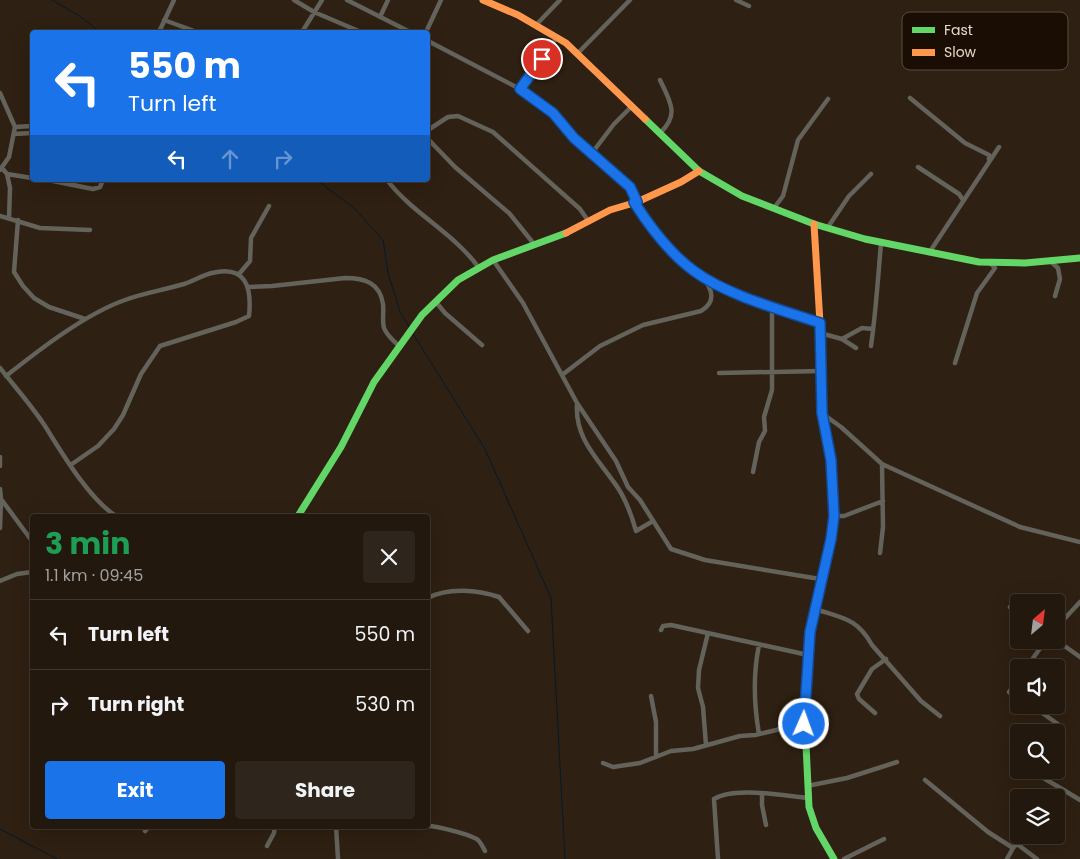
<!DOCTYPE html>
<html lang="en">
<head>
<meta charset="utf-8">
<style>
	:root { --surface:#22180e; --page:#2e251c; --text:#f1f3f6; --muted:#a2a09e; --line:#3f372e; --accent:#1a73e8 }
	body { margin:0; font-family:Poppins,sans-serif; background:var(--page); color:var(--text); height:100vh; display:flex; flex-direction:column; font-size:19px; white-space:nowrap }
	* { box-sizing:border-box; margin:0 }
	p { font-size:16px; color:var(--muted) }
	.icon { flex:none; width:28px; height:28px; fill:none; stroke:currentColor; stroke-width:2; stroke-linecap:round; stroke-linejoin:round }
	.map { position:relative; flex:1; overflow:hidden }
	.sheet { position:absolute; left:30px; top:514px; width:400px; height:315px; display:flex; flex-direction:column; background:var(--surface); border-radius:5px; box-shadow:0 5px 20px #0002,0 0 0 1px var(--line) }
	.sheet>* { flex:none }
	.top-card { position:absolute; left:30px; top:30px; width:400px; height:152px; border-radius:5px; box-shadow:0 5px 20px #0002,0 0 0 1px var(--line); background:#1a73e8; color:#fff; overflow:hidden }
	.needle { width:32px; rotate:28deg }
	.buttons { position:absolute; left:1010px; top:594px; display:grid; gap:10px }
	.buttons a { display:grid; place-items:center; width:55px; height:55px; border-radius:5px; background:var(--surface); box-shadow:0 5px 20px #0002,0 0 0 1px var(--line); font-size:25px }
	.pin { position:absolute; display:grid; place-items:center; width:42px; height:42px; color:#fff; margin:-21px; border:2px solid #fff; border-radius:50%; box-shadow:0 1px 5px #0007 }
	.me { position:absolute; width:55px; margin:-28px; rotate:2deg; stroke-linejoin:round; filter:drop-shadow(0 0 4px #0008) }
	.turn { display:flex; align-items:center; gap:18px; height:105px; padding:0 15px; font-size:22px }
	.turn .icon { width:65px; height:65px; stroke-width:2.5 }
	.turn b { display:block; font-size:35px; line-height:42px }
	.lanes { display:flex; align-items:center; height:48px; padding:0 15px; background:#0003; justify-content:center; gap:25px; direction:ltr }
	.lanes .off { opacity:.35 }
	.round { display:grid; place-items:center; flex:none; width:52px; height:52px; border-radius:5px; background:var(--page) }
	.overview { display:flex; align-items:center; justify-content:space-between; height:85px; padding:0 15px }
	h1 { font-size:30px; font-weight:700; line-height:38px; color:#1e9e55 }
	.cta { display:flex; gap:10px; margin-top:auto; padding:10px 15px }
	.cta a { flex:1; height:58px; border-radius:5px; background:var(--accent); color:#fff; font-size:20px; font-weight:700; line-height:58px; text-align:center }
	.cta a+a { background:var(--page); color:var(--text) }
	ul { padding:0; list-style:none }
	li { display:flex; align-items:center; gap:15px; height:70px; padding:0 15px; border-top:1px solid var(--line) }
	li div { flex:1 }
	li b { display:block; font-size:19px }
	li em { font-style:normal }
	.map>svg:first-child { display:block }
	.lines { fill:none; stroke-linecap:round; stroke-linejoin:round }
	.stream { stroke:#041a2b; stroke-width:1 }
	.street { stroke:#63625b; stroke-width:4.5 }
	.fast { stroke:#63d668; stroke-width:7 }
	.slow { stroke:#ff974d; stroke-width:7 }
	.route-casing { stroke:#114b97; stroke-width:12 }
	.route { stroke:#1a73e8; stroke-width:9 }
	.key { fill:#1a0e04; stroke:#584a3f; stroke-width:1 }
	.key-label { font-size:14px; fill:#e9d7c8 }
</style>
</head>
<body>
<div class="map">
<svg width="1080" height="859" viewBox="0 0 1080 859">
	<rect width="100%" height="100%" fill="#2e2012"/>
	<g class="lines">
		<path class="stream" d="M52,0L78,15L100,32
			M316,180L353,207L383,240L388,273L400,312L410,328
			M412,332L485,449L551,598L565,859
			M0,829L57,859"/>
		<path class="street" d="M294,0L314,12L361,32
			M347,0L410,32
			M736,0L749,6
			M380,17L388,0
			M164,20L197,32
			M536,25L560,0
			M159,32L174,0
			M302,32L322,0
			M426,32L441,0
			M428,41L520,89L549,108L574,138L629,187L637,202
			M577,54L630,0
			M520,89L557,37
			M0,93L15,127L9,157L0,170
			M910,98L965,143L989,155V160
			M15,127L32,126
			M428,130L448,117L458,116L493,132L580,209L589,222
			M660,133C680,115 670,101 660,80
			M14,134L32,133
			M428,139L455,167L509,213L534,244
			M592,153L614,124L631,107
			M918,167L959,194L963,200
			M2,168L7,174L32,178
			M7,174L10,188L9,218
			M48,180L93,189L100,187L103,180
			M387,180C413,214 454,233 479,268
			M634,203C651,227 670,254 695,272C730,296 780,310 820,323
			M774,208L783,196L798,140L828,99
			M0,216L40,228L90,230
			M18,220L14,272L23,286L34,298L49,307L85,319
			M828,227L849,196L871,174
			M929,253L999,147
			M493,260L523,303L577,403L616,461L628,487L640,500L671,549L705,560L820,579
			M1050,261L1058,268L1060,279L1055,296
			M239,274L250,261L251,238L269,206
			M248,287L272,286L345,278C365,278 380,283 383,304C384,312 382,321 384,328C387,336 394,341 400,347
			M436,302L445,313L482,345
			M820,333L842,339L862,328L873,329
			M842,339L856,348
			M871,346C876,311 878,278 881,243
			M955,363L977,293L995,268L991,264
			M0,368C15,387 32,406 45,426C62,453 89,499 116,516
			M719,373L821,371
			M562,375L600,346L643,325L701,311C716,302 713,290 703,278
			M6,376C39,350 85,314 125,300C144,293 164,290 184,284C193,281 203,275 212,273C246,265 252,287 249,316L236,322L160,346L141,374L123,415L114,429L98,446L72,464
			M577,405C575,437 596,457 613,481C625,496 631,513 636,531L653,521
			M823,414L841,427L882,464L1020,527L1080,542
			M0,457V466
			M753,472L759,442L765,431L764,417L772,390V307
			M0,489L1,499L32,541
			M834,516H844L883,501
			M0,528L1,500
			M880,553L883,527L882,464
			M0,581L17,574L32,572
			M428,598C448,587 478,590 499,597L528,631
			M1010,607L1019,612
			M815,609C842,618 857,618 872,645L921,701L940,716
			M1056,628L1080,602
			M661,630L663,626L671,625L808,655
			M1056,640L1080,657
			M759,645C753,674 754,705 759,734
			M1026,668L1046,640
			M1019,678L1009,692L1019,700
			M651,696L656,722V757
			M1031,705L1062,727L1063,734L1056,745
			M875,713L859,699L857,694L872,669L886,659
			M706,745L703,707L698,688L699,670L708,633
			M603,763L613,767L640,763L671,751L693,749L740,736L755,735L789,727L805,726
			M1041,770L1045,779L1062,789L1054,798
			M925,780L988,832L1013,848
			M807,786L847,778L897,762
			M1062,789L1080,800
			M762,794V805L766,825
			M336,826L338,859
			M428,826C437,826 472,835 478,840C481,843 483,847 485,851
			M336,827L355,826
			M145,831L149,826
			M1017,844L1037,859
			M267,846L274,833L275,826
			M718,859L714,799C734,786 784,796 808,798
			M844,859L884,839
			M1007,859L1013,848L1025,835"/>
		<path class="fast" d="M645,119L699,171L742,196L814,224L865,239L979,262L1025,263L1080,258
			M298,516L341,447L374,382L422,315L458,280L493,260L566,233
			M834,516L810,632L805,724L809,807L816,828L834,859"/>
		<path class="slow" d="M483,0L518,15L566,43L645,119
			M814,224L820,323L822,413L831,460L834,516
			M566,233L610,210L637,202L681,182L699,171"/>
	</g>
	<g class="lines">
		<defs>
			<path id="route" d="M542,59L520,89L553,113L574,138L630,187L637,202H634C650,227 669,253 694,271C726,295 782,310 820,323L822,413L831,460L834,516L831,539L810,632L804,724"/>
		</defs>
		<use href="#route" class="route-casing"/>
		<use href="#route" class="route"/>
	</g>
	<rect x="902" y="12" width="166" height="58" rx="8" class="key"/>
	<rect x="912" y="27" width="23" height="6" fill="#63d668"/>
	<rect x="912" y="49" width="23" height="7" fill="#ff974d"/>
	<g class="key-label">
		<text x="944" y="35">Fast</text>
		<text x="944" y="57">Slow</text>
	</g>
</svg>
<div class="buttons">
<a><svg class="needle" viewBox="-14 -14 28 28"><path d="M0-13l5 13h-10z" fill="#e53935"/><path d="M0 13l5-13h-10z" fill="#a2a09e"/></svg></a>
<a><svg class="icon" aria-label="sound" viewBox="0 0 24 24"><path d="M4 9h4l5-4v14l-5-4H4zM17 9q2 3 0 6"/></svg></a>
<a><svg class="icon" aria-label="search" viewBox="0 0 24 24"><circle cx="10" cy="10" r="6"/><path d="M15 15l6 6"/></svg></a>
<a><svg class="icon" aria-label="layers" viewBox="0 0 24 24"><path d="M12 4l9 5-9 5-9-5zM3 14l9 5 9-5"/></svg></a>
</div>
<div class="pin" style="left:542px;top:59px;background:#d93025"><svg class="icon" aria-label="arrive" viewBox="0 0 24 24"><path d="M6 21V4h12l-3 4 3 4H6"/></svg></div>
<svg class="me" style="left:804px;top:724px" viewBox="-20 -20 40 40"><circle r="17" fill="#1a73e8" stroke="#fff" stroke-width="3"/><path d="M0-11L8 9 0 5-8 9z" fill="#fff"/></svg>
<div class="top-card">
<div class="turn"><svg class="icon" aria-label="left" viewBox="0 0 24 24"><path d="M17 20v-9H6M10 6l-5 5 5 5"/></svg><div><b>550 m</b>Turn left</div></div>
<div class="lanes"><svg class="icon" aria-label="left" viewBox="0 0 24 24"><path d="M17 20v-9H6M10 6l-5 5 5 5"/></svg><svg class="icon off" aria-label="ahead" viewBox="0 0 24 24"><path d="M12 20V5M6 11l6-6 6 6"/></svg><svg class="icon off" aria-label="right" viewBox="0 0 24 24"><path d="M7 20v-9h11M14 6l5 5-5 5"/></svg></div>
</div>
<section class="sheet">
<div class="overview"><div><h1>3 min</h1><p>1.1 km · 09:45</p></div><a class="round"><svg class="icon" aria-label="close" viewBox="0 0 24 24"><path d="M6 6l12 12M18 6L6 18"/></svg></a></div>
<ul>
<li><svg class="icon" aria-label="left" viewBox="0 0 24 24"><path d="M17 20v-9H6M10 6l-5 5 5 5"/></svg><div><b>Turn left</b></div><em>550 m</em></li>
<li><svg class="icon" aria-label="right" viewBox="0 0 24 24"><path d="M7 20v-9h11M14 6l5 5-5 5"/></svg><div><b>Turn right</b></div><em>530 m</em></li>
</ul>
<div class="cta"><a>Exit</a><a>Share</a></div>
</section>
</div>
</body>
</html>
